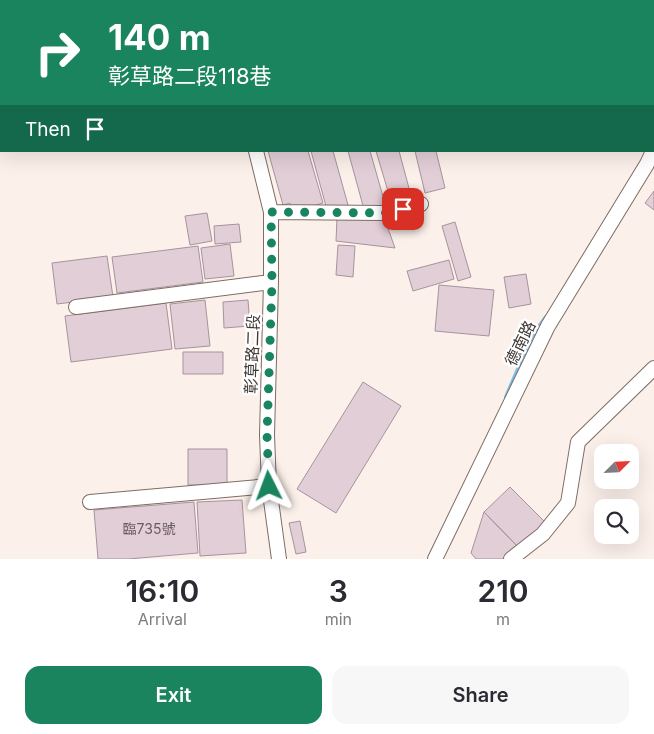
<!DOCTYPE html>
<html lang="en">
<head>
<meta charset="utf-8">
<style>
	:root { --surface:#fff; --page:#f7f7f7; --text:#2b2b33; --muted:#7c7c81; --accent:#1a845f }
	body { margin:0; font-family:Inter,"Noto Sans TC",sans-serif; background:var(--page); color:var(--text); height:100vh; display:flex; flex-direction:column; font-size:19px; white-space:nowrap }
	* { box-sizing:border-box; margin:0 }
	p { font-size:16px; color:var(--muted) }
	.icon { flex:none; width:28px; height:28px; fill:none; stroke:currentColor; stroke-width:2; stroke-linecap:round; stroke-linejoin:round }
	.map { position:relative; height:559px; overflow:hidden }
	.panel { display:flex; flex-direction:column; background:var(--surface); flex:1 }
	.panel>* { flex:none }
	.banner { position:absolute; left:0px; top:0px; width:655px; height:152px; box-shadow:0 5px 20px #0002; background:#1a845f; color:#fff; overflow:hidden }
	.needle { width:32px; rotate:66deg }
	.buttons { position:absolute; left:594px; top:444px; display:grid; gap:10px }
	.buttons a { display:grid; place-items:center; width:45px; height:45px; border-radius:10px; background:var(--surface); box-shadow:0 5px 20px #0002; font-size:25px }
	.pin { position:absolute; display:grid; place-items:center; width:42px; height:42px; color:#fff; margin:-21px; border-radius:10px; box-shadow:0 2px 8px #0006 }
	.me { position:absolute; width:55px; margin:-28px; rotate:357deg; stroke-linejoin:round; filter:drop-shadow(0 0 4px #0008) }
	.turn { display:flex; align-items:center; gap:18px; height:105px; padding:0 25px; font-size:22px }
	.turn .icon { width:65px; height:65px; stroke-width:2.5 }
	.turn b { display:block; font-size:35px; line-height:42px }
	.then { display:flex; align-items:center; height:48px; padding:0 25px; background:#0003; gap:10px; font-size:19px }
	.eta { display:flex; justify-content:space-evenly; align-items:center; height:85px; text-align:center }
	.eta b { font-size:30px; font-weight:600; line-height:35px }
	.action { display:flex; gap:10px; margin-top:auto; padding:10px 25px }
	.action a { flex:1; height:58px; border-radius:15px; background:var(--accent); color:#fff; font-size:20px; font-weight:600; line-height:58px; text-align:center }
	.action a+a { background:var(--page); color:var(--text) }
	.map>svg:first-child { display:block }
	.lines { fill:none; stroke-linecap:round; stroke-linejoin:round }
	.stream { stroke:#7ac0ec; stroke-width:4 }
	.building { fill:#e2ced7; stroke:#a6939d }
	.minor-casing { stroke:#7e6c65; stroke-width:16 }
	.minor { stroke:#fff; stroke-width:14 }
	.route { stroke:#1a845f; stroke-width:9; stroke-dasharray:0 16.2 }
	.labels { text-anchor:middle; stroke-width:4.5; stroke-linejoin:round; paint-order:stroke }
	.number-label { font-size:14px; fill:#685d5d }
	.street-label { font-size:16px; fill:#3f3734; stroke:#fff }
</style>
</head>
<body>
<div class="map">
<svg width="654" height="559" viewBox="0 0 654 559">
	<rect width="100%" height="100%" fill="#fcf0ea"/>
	<g class="lines">
		<path class="stream" d="M654,133V132
			M506,397L532,336L546,317"/>
	</g>
	<path class="building" d="M268,151H308L323,203L292,212L290,203L283,205Z
		M311,151H333L348,205L327,210Z
		M348,151H370L386,207L365,213Z
		M376,151H399L413,203L393,208Z
		M415,151H436L445,188L425,193Z
		M654,191V210L645,203Z
		M207,213L212,241L190,245L185,216Z
		M370,217L385,220L395,248L336,241L337,218Z
		M455,222L471,277L458,281L442,226Z
		M239,224L241,242L215,244L214,226Z
		M230,244L234,276L205,279L201,248Z
		M338,245L355,246L353,277L336,275Z
		M198,246L203,282L117,293L112,257Z
		M107,256L113,297L57,304L52,263Z
		M449,260L454,279L413,291L407,271Z
		M526,274L531,304L509,308L504,277Z
		M439,285L494,290L489,336L435,331Z
		M205,300L210,346L175,349L170,304Z
		M248,300L250,326L224,328L223,302Z
		M166,303L172,349L71,362L65,316Z
		M183,352H223V374H183Z
		M363,382L401,406L336,513L297,489Z
		M188,449H227V485H188Z
		M510,487L545,522L519,548L484,512Z
		M242,500L246,553L200,556L197,502Z
		M194,502L198,553L128,559H98L94,510Z
		M484,512L519,548L507,559H476L471,553Z
		M300,521L306,552L296,554L289,523Z"/>
	<g class="lines">
		<defs>
			<path id="minor" d="M194,0L195,1
				M256,151L271,212V282L267,435L269,486L279,559
				M271,212L384,213L421,204
				M76,307L271,282
				M90,502L269,486
				M435,559L548,326L647,164L653,151
				M511,559L543,534L568,503L578,442L654,368"/>
		</defs>
		<use href="#minor" class="minor-casing"/>
		<use href="#minor" class="minor"/>
	</g>
	<g class="lines">
		<path class="route" d="M269,486L267,435L272,282L271,212L384,213L403,209"/>
	</g>
	<g class="labels">
		<g class="number-label">
			<text x="149" y="534">臨735號</text>
		</g>
		<g class="street-label">
			<text transform="translate(520 343) rotate(-64)" y="6">德南路</text>
			<text transform="translate(252 354) rotate(-88)" y="6">彰草路二段</text>
		</g>
	</g>
</svg>
<div class="buttons">
<a><svg class="needle" viewBox="-14 -14 28 28"><path d="M0-13l5 13h-10z" fill="#e53935"/><path d="M0 13l5-13h-10z" fill="#7c7c81"/></svg></a>
<a><svg class="icon" aria-label="search" viewBox="0 0 24 24"><circle cx="10" cy="10" r="6"/><path d="M15 15l6 6"/></svg></a>
</div>
<div class="pin" style="left:403px;top:209px;background:#d93025"><svg class="icon" aria-label="arrive" viewBox="0 0 24 24"><path d="M6 21V4h12l-3 4 3 4H6"/></svg></div>
<svg class="me" style="left:269px;top:486px" viewBox="-20 -20 40 40"><path d="M0-17L14 15 0 8-14 15z" fill="#1a845f" stroke="#fff" stroke-width="4"/></svg>
<div class="banner">
<div class="turn"><svg class="icon" aria-label="right" viewBox="0 0 24 24"><path d="M7 20v-9h11M14 6l5 5-5 5"/></svg><div><b>140 m</b>彰草路二段118巷</div></div>
<div class="then">Then<svg class="icon" aria-label="arrive" viewBox="0 0 24 24"><path d="M6 21V4h12l-3 4 3 4H6"/></svg></div>
</div>
</div>
<section class="panel">
<div class="eta">
<div><b>16:10</b><p>Arrival</p></div>
<div><b>3</b><p>min</p></div>
<div><b>210</b><p>m</p></div>
</div>
<div class="action"><a>Exit</a><a>Share</a></div>
</section>
</body>
</html>
